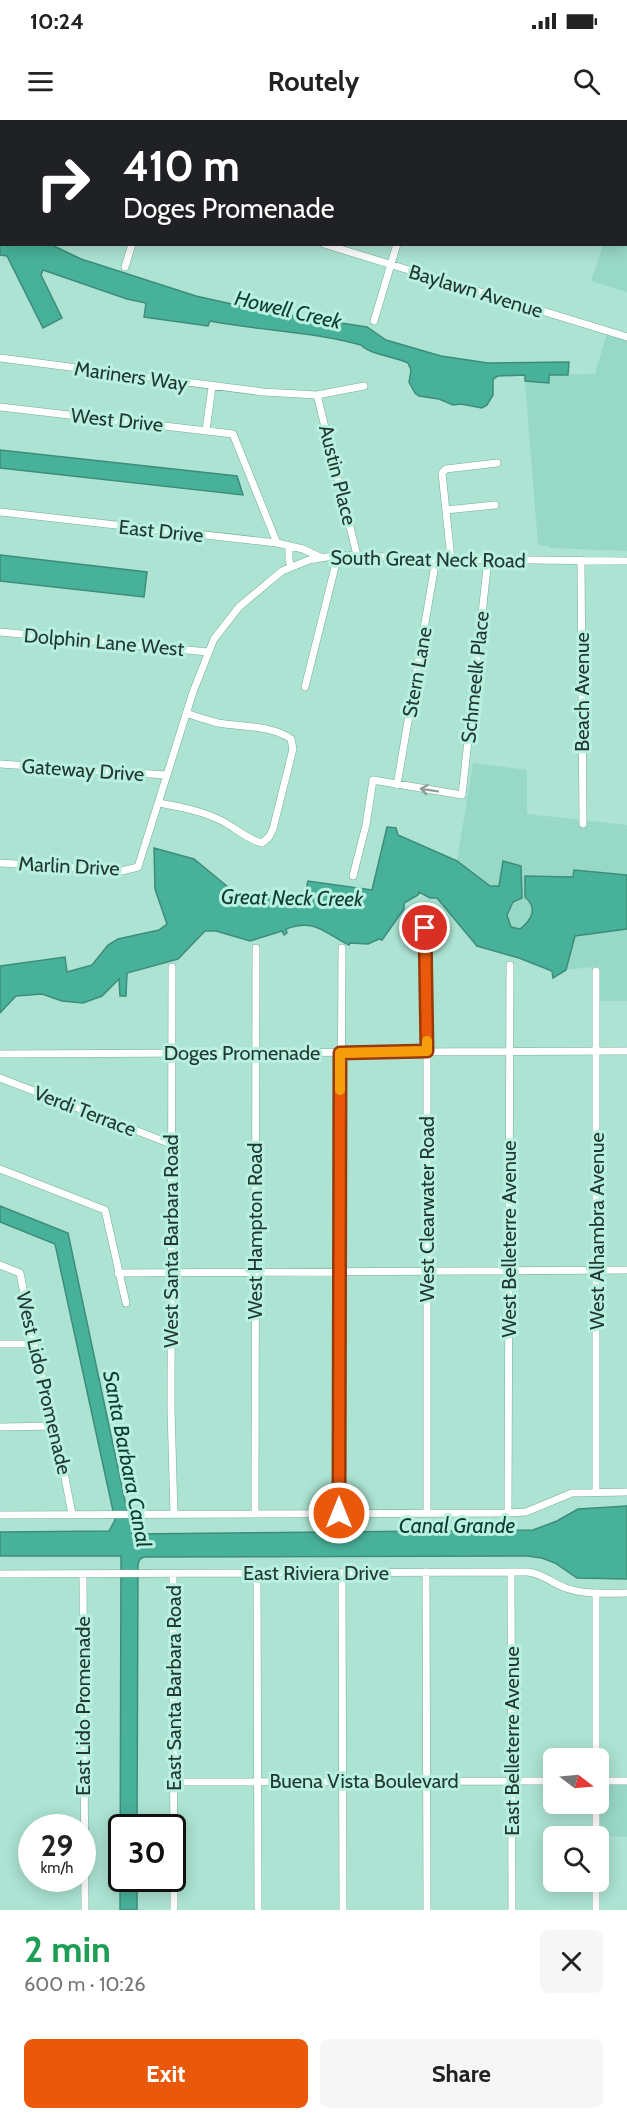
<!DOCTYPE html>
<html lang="en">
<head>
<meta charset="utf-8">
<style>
	:root { --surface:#fff; --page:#f6f6f6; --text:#222; --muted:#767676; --accent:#ea580c }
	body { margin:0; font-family:Cabin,sans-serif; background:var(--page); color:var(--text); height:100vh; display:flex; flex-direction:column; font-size:22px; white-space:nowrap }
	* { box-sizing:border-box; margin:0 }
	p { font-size:20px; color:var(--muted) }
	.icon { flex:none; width:33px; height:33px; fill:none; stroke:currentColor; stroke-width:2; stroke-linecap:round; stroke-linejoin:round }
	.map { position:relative; height:1790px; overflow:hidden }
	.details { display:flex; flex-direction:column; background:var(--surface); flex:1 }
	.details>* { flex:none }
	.banner { position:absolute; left:0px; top:0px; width:627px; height:126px; box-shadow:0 3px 15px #0003; background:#202124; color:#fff; overflow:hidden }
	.needle { width:39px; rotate:106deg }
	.tools { position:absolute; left:543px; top:1628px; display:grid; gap:12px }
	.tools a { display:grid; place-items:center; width:66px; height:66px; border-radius:9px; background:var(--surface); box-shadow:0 3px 15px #0003; font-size:30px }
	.speed { position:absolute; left:18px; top:1694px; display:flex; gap:12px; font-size:30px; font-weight:700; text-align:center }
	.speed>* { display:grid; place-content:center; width:78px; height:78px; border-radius:50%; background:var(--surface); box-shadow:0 3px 15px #0003; line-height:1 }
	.speed small { font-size:15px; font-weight:400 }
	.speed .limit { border:3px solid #111; border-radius:9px; background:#fff; color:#111 }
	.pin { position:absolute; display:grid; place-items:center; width:51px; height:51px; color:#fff; margin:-26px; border:3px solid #fff; border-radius:50%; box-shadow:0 2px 6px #0007 }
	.me { position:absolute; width:66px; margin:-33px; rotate:0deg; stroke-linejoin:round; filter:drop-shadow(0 0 4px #0008) }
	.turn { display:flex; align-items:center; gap:21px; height:126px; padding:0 24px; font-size:27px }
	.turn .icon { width:78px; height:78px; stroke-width:2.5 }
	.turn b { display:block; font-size:42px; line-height:51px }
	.round { display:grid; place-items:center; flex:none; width:63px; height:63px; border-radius:9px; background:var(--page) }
	.summary { display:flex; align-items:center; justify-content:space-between; height:102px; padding:0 24px }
	h1 { font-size:36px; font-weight:700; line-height:45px; color:#1e9e55 }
	.primary-button { display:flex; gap:12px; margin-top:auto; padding:12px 24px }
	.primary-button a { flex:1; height:69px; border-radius:9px; background:var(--accent); color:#fff; font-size:24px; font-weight:700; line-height:69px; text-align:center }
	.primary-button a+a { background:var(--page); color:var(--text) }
	.status { display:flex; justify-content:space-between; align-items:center; height:42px; padding:0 30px; background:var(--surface); direction:ltr }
	.status svg { height:16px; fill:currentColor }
	header { display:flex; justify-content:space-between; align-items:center; height:78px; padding:0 24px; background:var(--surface); font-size:27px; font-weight:700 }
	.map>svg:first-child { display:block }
	.built { fill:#98d8c6 }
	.water { fill:#48b199; stroke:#3d8d7a; stroke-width:1.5 }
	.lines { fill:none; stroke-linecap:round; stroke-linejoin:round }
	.minor-casing { stroke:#77ac9d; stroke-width:8 }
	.minor { stroke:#fff; stroke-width:7 }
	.oneway { stroke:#909c98 }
	.route-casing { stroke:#983908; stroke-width:15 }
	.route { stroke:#ea580c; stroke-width:10 }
	.slow { stroke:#f59e0b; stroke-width:10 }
	.labels { text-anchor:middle; stroke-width:6; stroke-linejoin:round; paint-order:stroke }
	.street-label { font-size:20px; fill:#223832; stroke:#b9f0e0 }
	.water-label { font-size:21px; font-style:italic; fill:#0c3c32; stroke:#b9f0e0 }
</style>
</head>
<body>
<div class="status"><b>10:24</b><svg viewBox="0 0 49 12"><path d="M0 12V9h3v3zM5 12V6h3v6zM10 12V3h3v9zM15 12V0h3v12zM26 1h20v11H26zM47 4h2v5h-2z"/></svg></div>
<header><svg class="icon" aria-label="menu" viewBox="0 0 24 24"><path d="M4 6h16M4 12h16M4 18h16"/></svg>Routely<svg class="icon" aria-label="search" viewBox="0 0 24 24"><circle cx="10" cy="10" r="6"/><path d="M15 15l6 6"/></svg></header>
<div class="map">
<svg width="627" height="1790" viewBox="0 0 627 1790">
	<rect width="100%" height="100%" fill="#ace3d3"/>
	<path class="built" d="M625,0H627V172L591,161L603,125L626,124Z
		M607,213L627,219V431L550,428L549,426L538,425L525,261L549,263L548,255L595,254Z
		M473,643L527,650V694L627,705V761L626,755L574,750L573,757L525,756L533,793L530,802L520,809L511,807L507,795L513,782L522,778L521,746L499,767L490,766L457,741Z
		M627,809V881H600V846L566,850L575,816Z
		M600,1665H627V1717L599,1716Z"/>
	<path class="water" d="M0,111L2,124L52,125L81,139L196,176L263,191L367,207L386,220L441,236L488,243L569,242L568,255H549V263L525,261V255L498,256L493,259V275L487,285L482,288L461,284L453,285L439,279L419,276L415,273L409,262L411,250L408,243C395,237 369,234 361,225C311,211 262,211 210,201L208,206L144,197L146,183L127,179L43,150L41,155L62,198L43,208L7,136L0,135Z
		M0,330L237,356L243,375L0,348Z
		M0,435L147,452L144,477L0,461Z
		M387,707L396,708L398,715L457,741L490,766H499L503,741L521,746L522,778L513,782L507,795L511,807L520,809C532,800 538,788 525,777V756L573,757L574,750L627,755V809L575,816L566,850L553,858L552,851L519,838L477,826L437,778H430L419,772L418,775L404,783V789L382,820L379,819L368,824L350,823L349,825C324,813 315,798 286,809L287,813L284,815L282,811L250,821L216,811H205L178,839L127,853L126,876H120L119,859L102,876L83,883L62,881L42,874L16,876L0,893V846L65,837L67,852L92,845L108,825L118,819L159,810L167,804L155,769L154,728L194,739L239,776L305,775L308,761L372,770Z
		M0,1086L68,1113L132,1414L533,1410L557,1401L578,1389L627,1386V1459L577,1458L555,1443L542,1438L527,1436L144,1437L140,1439L138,1444L137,1707H122V1758H137V1790H120L121,1436H0V1412L109,1411L115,1400L55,1124L0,1102Z"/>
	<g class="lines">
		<defs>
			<path id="minor" d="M378,0L383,2
				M580,1L581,0
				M168,2L169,0
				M0,25H2
				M626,76L627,77
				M324,124L627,217
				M125,147L132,124
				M374,201L397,124
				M0,238L263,272L317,275L364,266
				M317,275L357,435
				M0,287L233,314L277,423
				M206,310L212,267
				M446,390L495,385
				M0,392L277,423L303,429L320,437
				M289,426V440L291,446
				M451,439L442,353L446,349L497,343
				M581,440L583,704
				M0,512L208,532
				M305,567L338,435
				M0,644L166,655
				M397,665L436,439
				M159,683C181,687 203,691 224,702C237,709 248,720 262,723L269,717L273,709L293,629L291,619C272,605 241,607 218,603C207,600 197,597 186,593
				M0,743L122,751L138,747L193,572L214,519L239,487L282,451L309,440L338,435L436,439L627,441
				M353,756L366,705L373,660L462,675L488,439
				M425,786L427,931V1393
				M172,847L171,1289L174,1394
				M596,851V1372
				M0,934L627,931
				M0,958L171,1024
				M0,1049L105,1090L126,1183
				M0,1145L20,1153L34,1224L55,1306L72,1394
				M118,1153L627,1150
				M0,1224H34
				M0,1307L55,1306
				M339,1393L342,828
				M508,1393L510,845
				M255,1394L256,828
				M0,1395L508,1393L526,1392L572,1373L627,1372
				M426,1452L427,1790
				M511,1452L512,1790
				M257,1453L258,1790
				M342,1453L343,1790
				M0,1454L528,1452C547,1455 550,1463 566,1468C585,1475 607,1473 627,1473
				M83,1454L85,1790
				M173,1454L174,1790
				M596,1638V1473
				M598,1661H627
				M174,1662L554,1661
				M596,1683V1716
				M596,1761V1790"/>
		</defs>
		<use href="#minor" class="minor-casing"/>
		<use href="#minor" class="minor"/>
	</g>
	<defs><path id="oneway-shaft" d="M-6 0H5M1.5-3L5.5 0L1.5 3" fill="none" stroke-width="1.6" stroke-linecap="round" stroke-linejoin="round" transform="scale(1.5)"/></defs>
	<use class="oneway" href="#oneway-shaft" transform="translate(429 670) rotate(-171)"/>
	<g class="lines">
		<defs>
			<path id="route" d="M339,1393L340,933L427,931L425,808"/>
		</defs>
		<use href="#route" class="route-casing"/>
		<use href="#route" class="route"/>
		<path class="slow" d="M340,970V933L427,931V921"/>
	</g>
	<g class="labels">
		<g class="street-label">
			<text transform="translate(476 171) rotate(17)" y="7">Baylawn Avenue</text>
			<text transform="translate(131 256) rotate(8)" y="7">Mariners Way</text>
			<text transform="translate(117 300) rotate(6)" y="7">West Drive</text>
			<text transform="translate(338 355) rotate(76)" y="7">Austin Place</text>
			<text transform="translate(161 411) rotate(6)" y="7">East Drive</text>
			<text transform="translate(428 439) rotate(1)" y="7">South Great Neck Road</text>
			<text transform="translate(104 522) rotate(5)" y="7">Dolphin Lane West</text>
			<text transform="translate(417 552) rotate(-80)" y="7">Stern Lane</text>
			<text transform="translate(475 557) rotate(-84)" y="7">Schmeelk Place</text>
			<text transform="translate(582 572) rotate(-90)" y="7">Beach Avenue</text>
			<text transform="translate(83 650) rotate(4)" y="7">Gateway Drive</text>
			<text transform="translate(69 746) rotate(3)" y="7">Marlin Drive</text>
			<text x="242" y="940">Doges Promenade</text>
			<text transform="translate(85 991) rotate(21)" y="7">Verdi Terrace</text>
			<text transform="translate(427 1089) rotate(-90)" y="7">West Clearwater Road</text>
			<text transform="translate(255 1111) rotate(-90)" y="7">West Hampton Road</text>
			<text transform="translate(597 1111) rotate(-90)" y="7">West Alhambra Avenue</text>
			<text transform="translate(509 1119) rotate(-90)" y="7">West Belleterre Avenue</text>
			<text transform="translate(171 1121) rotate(-90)" y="7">West Santa Barbara Road</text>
			<text transform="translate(44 1263) rotate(77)" y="7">West Lido Promenade</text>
			<text x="316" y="1460">East Riviera Drive</text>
			<text transform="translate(174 1568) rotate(-90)" y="7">East Santa Barbara Road</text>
			<text transform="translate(83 1586) rotate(-90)" y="7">East Lido Promenade</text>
			<text transform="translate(512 1621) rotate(-90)" y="7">East Belleterre Avenue</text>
			<text x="364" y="1668">Buena Vista Boulevard</text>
		</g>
		<g class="water-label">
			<text transform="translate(288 190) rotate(13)" y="7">Howell Creek</text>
			<text transform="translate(292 778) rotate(1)" y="7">Great Neck Creek</text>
			<text transform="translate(127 1339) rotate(79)" y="7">Santa Barbara Canal</text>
			<text x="457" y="1413">Canal Grande</text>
		</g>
	</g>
</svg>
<div class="tools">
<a><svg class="needle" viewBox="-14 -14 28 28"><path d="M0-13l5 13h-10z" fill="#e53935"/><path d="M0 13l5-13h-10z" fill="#767676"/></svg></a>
<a><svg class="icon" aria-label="search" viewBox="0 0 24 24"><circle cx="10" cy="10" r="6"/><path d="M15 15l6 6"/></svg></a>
</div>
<div class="speed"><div>29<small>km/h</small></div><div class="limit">30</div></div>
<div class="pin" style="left:425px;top:808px;background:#d93025"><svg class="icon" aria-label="arrive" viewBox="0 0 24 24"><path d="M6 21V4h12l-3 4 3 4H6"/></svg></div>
<svg class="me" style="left:339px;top:1393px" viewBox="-20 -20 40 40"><circle r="17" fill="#ea580c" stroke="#fff" stroke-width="3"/><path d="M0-11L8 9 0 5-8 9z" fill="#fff"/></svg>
<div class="banner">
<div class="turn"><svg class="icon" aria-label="right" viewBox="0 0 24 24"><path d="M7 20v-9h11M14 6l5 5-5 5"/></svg><div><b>410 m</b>Doges Promenade</div></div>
</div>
</div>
<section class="details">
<div class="summary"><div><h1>2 min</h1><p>600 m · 10:26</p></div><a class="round"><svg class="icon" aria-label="close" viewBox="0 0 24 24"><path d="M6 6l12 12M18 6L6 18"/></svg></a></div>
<div class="primary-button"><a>Exit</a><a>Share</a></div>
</section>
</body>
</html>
